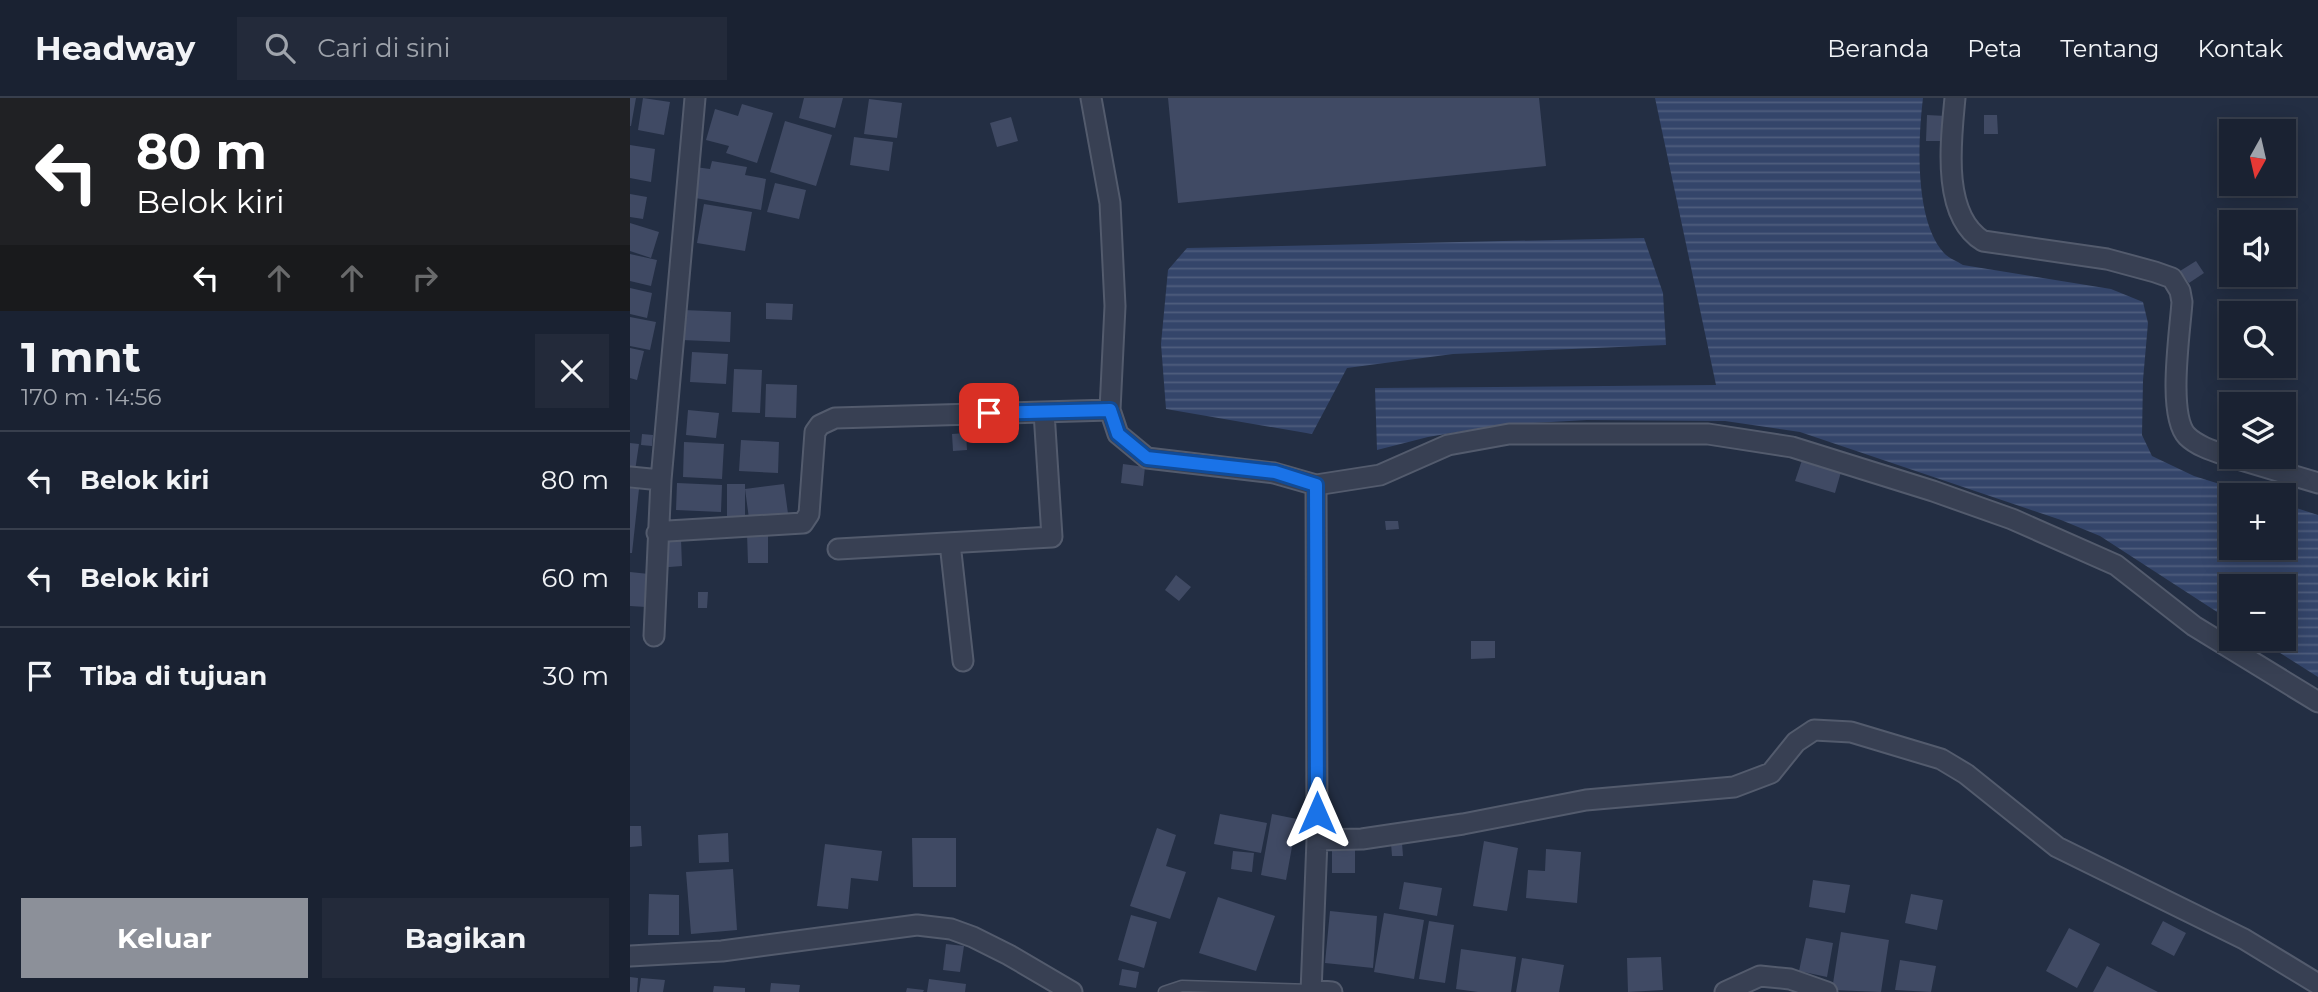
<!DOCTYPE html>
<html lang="id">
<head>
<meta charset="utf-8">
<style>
	:root { --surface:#1a2232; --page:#232a3a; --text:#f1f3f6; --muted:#9fa4ac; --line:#383f4d; --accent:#8c9099 }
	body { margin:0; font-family:Montserrat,sans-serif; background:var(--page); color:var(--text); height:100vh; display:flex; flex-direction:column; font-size:26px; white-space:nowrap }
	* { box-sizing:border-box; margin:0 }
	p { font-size:23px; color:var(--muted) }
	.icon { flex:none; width:38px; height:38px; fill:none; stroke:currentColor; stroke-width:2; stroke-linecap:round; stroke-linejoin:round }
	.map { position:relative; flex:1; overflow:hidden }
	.side { display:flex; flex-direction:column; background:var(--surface); width:630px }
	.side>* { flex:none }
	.top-card { background:#202124; color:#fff; overflow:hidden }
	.needle { width:46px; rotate:188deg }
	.controls { position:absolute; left:1589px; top:21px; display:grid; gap:14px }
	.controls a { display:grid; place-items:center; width:77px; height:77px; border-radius:0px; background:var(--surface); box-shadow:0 4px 18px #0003,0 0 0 2px var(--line); font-size:35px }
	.pin { position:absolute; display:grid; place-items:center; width:60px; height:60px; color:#fff; margin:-30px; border-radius:14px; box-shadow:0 4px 10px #0006 }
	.me { position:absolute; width:77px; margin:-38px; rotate:0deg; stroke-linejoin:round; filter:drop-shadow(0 0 5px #0008) }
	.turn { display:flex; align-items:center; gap:24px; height:147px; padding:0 21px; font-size:32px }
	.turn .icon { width:91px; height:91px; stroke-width:2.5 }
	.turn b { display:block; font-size:49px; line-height:60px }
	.lanes { display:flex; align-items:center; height:66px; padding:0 21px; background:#0003; justify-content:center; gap:35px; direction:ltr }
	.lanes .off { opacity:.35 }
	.round { display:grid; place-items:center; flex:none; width:74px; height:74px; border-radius:0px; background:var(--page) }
	.headline { display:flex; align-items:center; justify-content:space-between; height:119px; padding:0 21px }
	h1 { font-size:42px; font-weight:700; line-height:52px }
	.cta { display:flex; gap:14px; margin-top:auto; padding:14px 21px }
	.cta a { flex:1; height:80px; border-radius:0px; background:var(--accent); color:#fff; font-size:28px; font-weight:700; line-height:80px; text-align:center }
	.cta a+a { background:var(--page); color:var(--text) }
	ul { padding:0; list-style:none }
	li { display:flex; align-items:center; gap:21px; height:98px; padding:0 21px; border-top:2px solid var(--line) }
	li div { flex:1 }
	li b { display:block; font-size:26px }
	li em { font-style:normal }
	header { display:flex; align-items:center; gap:42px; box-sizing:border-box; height:98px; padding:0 35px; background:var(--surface); border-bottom:2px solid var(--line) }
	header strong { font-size:33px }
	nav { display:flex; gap:38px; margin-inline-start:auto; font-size:24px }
	.search { width:490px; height:63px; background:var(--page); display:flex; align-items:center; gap:18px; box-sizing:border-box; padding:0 24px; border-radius:0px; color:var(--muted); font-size:26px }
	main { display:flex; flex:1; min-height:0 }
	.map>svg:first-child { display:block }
	.water { fill:url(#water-rules) }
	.building { fill:#404a64 }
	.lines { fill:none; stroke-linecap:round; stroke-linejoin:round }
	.service-casing { stroke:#535b6d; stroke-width:13 }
	.minor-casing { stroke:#535b6d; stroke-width:23 }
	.service { stroke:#384053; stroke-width:10 }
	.minor { stroke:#384053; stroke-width:19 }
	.route-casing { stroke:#114b97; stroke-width:18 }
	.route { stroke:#1a73e8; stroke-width:12 }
</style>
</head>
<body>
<header>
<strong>Headway</strong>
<div class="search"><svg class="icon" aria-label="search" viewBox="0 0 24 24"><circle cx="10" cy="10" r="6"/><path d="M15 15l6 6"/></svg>Cari di sini</div>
<nav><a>Beranda</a><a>Peta</a><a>Tentang</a><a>Kontak</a></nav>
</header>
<main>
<section class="side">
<div class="top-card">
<div class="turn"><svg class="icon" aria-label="left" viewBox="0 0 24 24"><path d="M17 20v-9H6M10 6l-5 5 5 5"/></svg><div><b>80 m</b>Belok kiri</div></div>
<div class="lanes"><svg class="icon" aria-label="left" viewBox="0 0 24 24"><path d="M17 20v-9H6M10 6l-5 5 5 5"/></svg><svg class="icon off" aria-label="ahead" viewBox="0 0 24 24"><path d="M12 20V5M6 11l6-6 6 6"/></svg><svg class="icon off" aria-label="ahead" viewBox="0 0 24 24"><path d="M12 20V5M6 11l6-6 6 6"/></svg><svg class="icon off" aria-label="right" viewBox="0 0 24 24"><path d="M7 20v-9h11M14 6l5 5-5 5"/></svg></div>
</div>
<div class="headline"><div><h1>1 mnt</h1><p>170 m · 14:56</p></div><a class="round"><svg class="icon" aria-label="close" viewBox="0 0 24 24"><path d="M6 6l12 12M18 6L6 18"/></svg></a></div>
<ul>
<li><svg class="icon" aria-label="left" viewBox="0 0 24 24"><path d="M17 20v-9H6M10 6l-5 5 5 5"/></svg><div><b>Belok kiri</b></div><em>80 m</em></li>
<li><svg class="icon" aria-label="left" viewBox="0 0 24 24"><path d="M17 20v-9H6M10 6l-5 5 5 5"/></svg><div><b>Belok kiri</b></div><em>60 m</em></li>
<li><svg class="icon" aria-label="arrive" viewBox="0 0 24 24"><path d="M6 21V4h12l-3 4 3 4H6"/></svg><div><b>Tiba di tujuan</b></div><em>30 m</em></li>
</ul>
<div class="cta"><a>Keluar</a><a>Bagikan</a></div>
</section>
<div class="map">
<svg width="1688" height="894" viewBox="0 0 1688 894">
	<defs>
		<pattern id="water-rules" width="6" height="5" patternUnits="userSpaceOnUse" patternTransform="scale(1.75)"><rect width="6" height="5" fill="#34456a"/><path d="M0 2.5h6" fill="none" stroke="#4f5e7e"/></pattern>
	</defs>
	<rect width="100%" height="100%" fill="#232e43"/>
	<path class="water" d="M1025,0H1293C1288,41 1284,122 1314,155C1318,160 1327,163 1333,167L1481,191L1513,204L1518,225L1513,282L1512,337L1522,358L1564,378L1625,397H1601V450H1654V406L1688,417V579L1628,541H1654V488H1601V523L1470,438L1431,422L1170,334L1095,323L957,322L869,327L798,339L747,352L745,290L1086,287Z
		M1014,140L1033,195L1036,247L823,256L717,270L682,336L536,311L531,246L538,172L557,150Z"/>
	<path class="building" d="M0,0H6L1,28H0Z
		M13,0L40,4L34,37L8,32Z
		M174,0H213L205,30L169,20Z
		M538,0H909L916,68L548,105Z
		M239,1L272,5L267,40L234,36Z
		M112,6L143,15L127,65L96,55L99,48L76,42L85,11L108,18Z
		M1297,17L1316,18L1315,43H1296Z
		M1354,17H1367L1368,36H1354Z
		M381,19L388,43L367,49L360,25Z
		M155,23L202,37L186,88L140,74Z
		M224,39L263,44L259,73L220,67Z
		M0,47L25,51L21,84L0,80Z
		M82,63L117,69L115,77L136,81L131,112L60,99L65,69L80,71Z
		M145,85L176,92L169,121L137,114Z
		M0,96L17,99L13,121L0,119Z
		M74,106L122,114L115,153L67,145Z
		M0,125L29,134L21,160L0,153Z
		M0,156L27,162L21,188L0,183Z
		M1566,163L1574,175L1559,185L1550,173Z
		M0,190L22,195L17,220L0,216Z
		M136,205L163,206L162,222L136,221Z
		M53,212L101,214L100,244L52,242Z
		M0,219L26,224L20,252L0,248Z
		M0,250L14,253L7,282L0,280Z
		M62,254L98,256L96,286L60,284Z
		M104,271L132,272L130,315L102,314Z
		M136,286L167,287L166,320L135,319Z
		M58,312L89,315L86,340L56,337Z
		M336,335L337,352L323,353L322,336Z
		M12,336L23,337L22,348L11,347Z
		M111,342L149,344L148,375L109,373Z
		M54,344L94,346L92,381L53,379Z
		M0,345L9,346L5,373L0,372Z
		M1172,362L1211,374L1205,395L1165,383Z
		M493,366L515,369L513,388L491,385Z
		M47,385L92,387L91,414L46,412Z
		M97,386H115V424H97Z
		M154,386L159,423L120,428L115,391Z
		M0,390L9,391L2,455H0Z
		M755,423H768L769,431L756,432Z
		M138,434V465H118L117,435Z
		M51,441L52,468L27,470L25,442Z
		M0,474L19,476L16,509L0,508Z
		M546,477L561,489L549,503L535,492Z
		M68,494H78L77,510H68Z
		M841,543H865V560L841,561Z
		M590,716L637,725L631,755L584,746Z
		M642,716L667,721L656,782L631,777Z
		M0,728H11L12,748L0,749Z
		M527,730L546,737L536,768L556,774L540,821L500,808Z
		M98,735L99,764L69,765L68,737Z
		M282,740H326V789H283Z
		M854,743L888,750L877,813L843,808Z
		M761,745H772L773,758H762Z
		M195,746L252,753L248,783L221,780L218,811L187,808Z
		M916,751L951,754L947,805L896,800L898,772L915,773Z
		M702,752H725V775H702Z
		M603,753L624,755L622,774L601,771Z
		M103,771L107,832L61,836L56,774Z
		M1183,782L1220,787L1215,815L1179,809Z
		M774,784L812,790L807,818L769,811Z
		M19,796L49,797V837H18Z
		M1281,796L1313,802L1307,832L1275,825Z
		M588,799L645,818L626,873L569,855Z
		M700,813L747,818L743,870L695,865Z
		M754,815L794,822L784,881L744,874Z
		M501,817L527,824L514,870L488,862Z
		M799,823L824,827L815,885L789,881Z
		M1533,823L1556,835L1544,858L1521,846Z
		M1439,830L1470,846L1447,890L1416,873Z
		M1211,834L1259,842L1251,894L1202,892Z
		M1176,840L1203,845L1197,879L1169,873Z
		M316,846L334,848L330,874L313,872Z
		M831,851L886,859L881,894H848L826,891Z
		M1031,859L1033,892L998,894L997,860Z
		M892,860L934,867L929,894H886Z
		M1270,862L1306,868L1301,894L1265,892Z
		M1477,868L1528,894H1463Z
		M492,871L509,874L506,890L489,887Z
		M0,879L8,880L7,894H0Z
		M11,880L35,882L33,894H9Z
		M299,881L336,886L335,894H297Z
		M141,885L170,887L169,894H140Z
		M84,888L115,890V894H83Z
		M277,890L294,892L293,894H276Z"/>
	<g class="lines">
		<defs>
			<path id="service" d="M534,894L552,888L681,892"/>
			<path id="minor" d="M461,0L480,105L485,208L480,312L488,336L517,360L644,375L686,387L750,377L818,347L879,336H1078L1162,349L1303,393L1382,421L1486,467L1564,528L1688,604
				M1325,0C1321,42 1311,117 1353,143L1477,161L1525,174L1542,180L1550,193L1552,204C1550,234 1537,317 1557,338C1568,349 1587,354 1601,359
				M1601,359L1688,385
				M0,379L31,382
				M27,435L38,433L173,425L179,416L185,334L190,327L205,320L480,312
				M320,445L333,563
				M208,451L422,439L414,314
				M24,538L31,382L65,0
				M687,742L732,741L833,726L956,702L1104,689L1141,675L1166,644L1184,632L1221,634L1311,661L1336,676L1427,749L1614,841L1688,886
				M0,858L92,853L287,827L321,831L343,839L379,857L442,894
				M681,892L702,894
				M681,894L687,742L686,387
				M1095,894L1130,878L1160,881L1197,894"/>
		</defs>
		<use href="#service" class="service-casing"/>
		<use href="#minor" class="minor-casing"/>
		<use href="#service" class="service"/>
		<use href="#minor" class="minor"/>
	</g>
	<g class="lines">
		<defs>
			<path id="route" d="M359,315L480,312L488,336L517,360L645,374L686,387L687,715"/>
		</defs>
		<use href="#route" class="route-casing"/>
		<use href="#route" class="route"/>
	</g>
</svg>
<div class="controls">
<a><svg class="needle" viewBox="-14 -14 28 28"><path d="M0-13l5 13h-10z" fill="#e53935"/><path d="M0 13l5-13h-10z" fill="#9fa4ac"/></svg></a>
<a><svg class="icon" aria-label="sound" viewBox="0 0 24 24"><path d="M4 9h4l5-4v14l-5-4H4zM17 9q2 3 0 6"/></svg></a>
<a><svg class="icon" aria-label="search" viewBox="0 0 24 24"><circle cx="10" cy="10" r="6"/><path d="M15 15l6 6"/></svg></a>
<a><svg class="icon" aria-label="layers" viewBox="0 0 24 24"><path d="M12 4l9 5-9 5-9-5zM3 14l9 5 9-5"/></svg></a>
<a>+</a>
<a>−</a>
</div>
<div class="pin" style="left:359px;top:315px;background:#d93025"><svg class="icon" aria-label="arrive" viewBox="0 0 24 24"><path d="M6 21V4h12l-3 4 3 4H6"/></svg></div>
<svg class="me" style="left:687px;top:715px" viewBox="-20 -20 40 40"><path d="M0-17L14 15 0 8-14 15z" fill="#1a73e8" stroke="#fff" stroke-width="4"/></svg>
</div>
</main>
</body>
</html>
